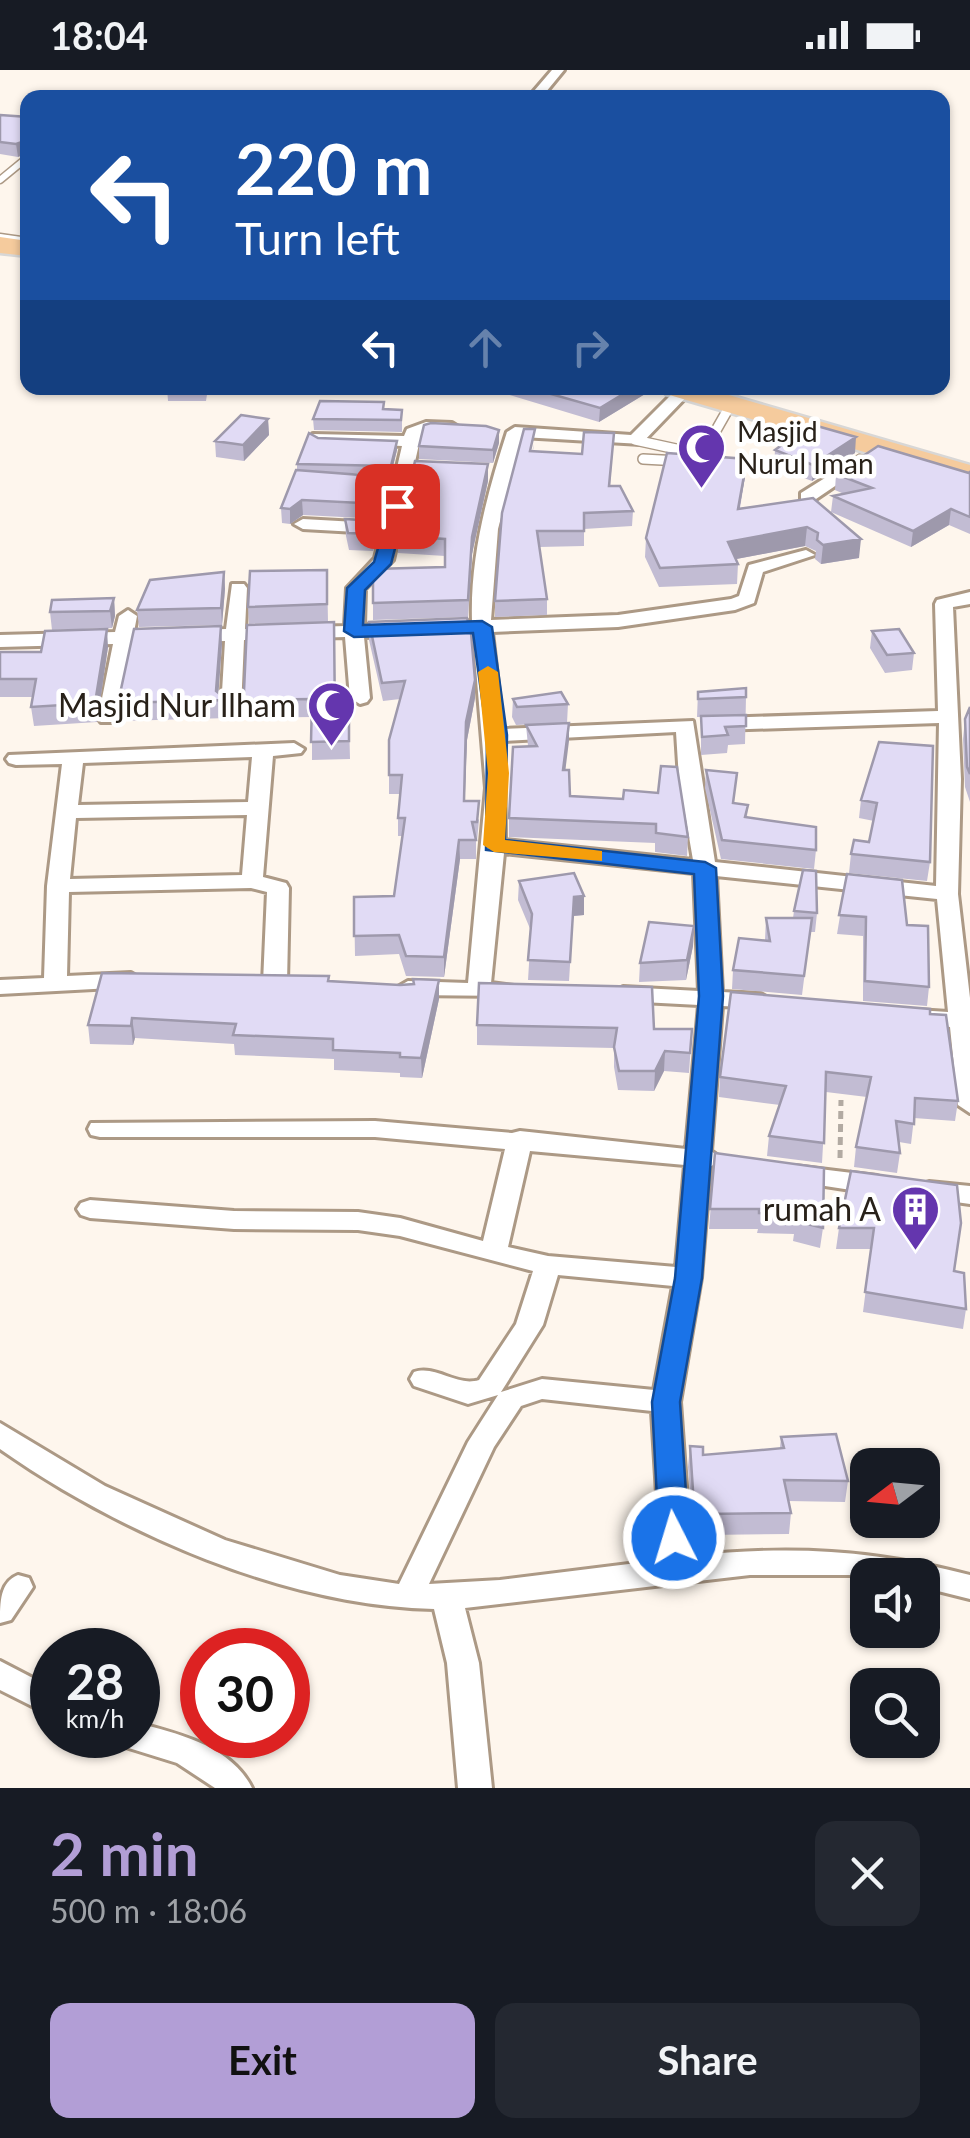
<!DOCTYPE html>
<html lang="en">
<head>
<meta charset="utf-8">
<style>
	:root { --surface:#171b24; --page:#242831; --text:#f1f3f6; --muted:#9ea1a6; --accent:#b29ed6 }
	body { margin:0; font-family:Lato,sans-serif; background:var(--page); color:var(--text); height:100vh; display:flex; flex-direction:column; font-size:38px; white-space:nowrap }
	* { box-sizing:border-box; margin:0 }
	p { font-size:32px; color:var(--muted) }
	.icon { flex:none; width:55px; height:55px; fill:none; stroke:currentColor; stroke-width:2; stroke-linecap:round; stroke-linejoin:round }
	.map { position:relative; height:1718px; overflow:hidden }
	.panel { display:flex; flex-direction:column; background:var(--surface); flex:1 }
	.panel>* { flex:none }
	.top-card { position:absolute; left:20px; top:20px; width:930px; height:305px; border-radius:20px; box-shadow:0 2px 8px #0004; background:#1a4fa0; color:#fff; overflow:hidden }
	.needle { width:65px; rotate:254deg }
	.tools { position:absolute; left:850px; top:1378px; display:grid; gap:20px }
	.tools a { display:grid; place-items:center; width:90px; height:90px; border-radius:20px; background:var(--surface); box-shadow:0 2px 8px #0004; font-size:50px }
	.speed { position:absolute; left:30px; top:1558px; display:flex; gap:20px; font-size:50px; font-weight:700; text-align:center }
	.speed>* { display:grid; place-content:center; width:130px; height:130px; border-radius:50%; background:var(--surface); box-shadow:0 2px 8px #0004; line-height:1 }
	.speed small { font-size:25px; font-weight:400 }
	.speed .limit { border:15px solid #d22; background:#fff; color:#111 }
	.pin { position:absolute; display:grid; place-items:center; width:85px; height:85px; color:#fff; margin:-42px; border-radius:20px; box-shadow:0 5px 15px #0006 }
	.me { position:absolute; width:110px; margin:-55px; rotate:355deg; stroke-linejoin:round; filter:drop-shadow(0 0 8px #0008) }
	.turn { display:flex; align-items:center; gap:35px; height:210px; padding:0 50px; font-size:45px }
	.turn .icon { width:130px; height:130px; stroke-width:2.5 }
	.turn b { display:block; font-size:70px; line-height:85px }
	.lanes { display:flex; align-items:center; height:95px; padding:0 50px; background:#0003; justify-content:center; gap:50px; direction:ltr }
	.lanes .off { opacity:.35 }
	.round { display:grid; place-items:center; flex:none; width:105px; height:105px; border-radius:20px; background:var(--page) }
	.overview { display:flex; align-items:center; justify-content:space-between; height:170px; padding:0 50px }
	h1 { font-size:60px; font-weight:700; line-height:75px; color:var(--accent) }
	.primary-button { display:flex; gap:20px; margin-top:auto; padding:20px 50px }
	.primary-button a { flex:1; height:115px; border-radius:20px; background:var(--accent); color:#111; font-size:40px; font-weight:700; line-height:115px; text-align:center }
	.primary-button a+a { background:var(--page); color:var(--text) }
	.status { display:flex; justify-content:space-between; align-items:center; height:70px; padding:0 50px; background:var(--surface); direction:ltr }
	.status svg { height:28px; fill:currentColor }
	.map>svg:first-child { display:block }
	.lines { fill:none; stroke-linecap:round; stroke-linejoin:round }
	.lane-far1-casing { stroke:#ac9985; stroke-width:9 }
	.lane-casing { stroke:#ac9985; stroke-width:12 }
	.street-casing { stroke:#ac9985; stroke-width:6 }
	.highway-casing { stroke:#d8d7d6; stroke-width:5 }
	.path { stroke:#b2aaa2; stroke-width:5; stroke-dasharray:8 5; stroke-linecap:butt }
	.lane-far1 { stroke:#fff; stroke-width:6 }
	.lane { stroke:#fff; stroke-width:9 }
	.street { fill:#fff; fill-rule:evenodd }
	.highway { fill:#f5cb9d; fill-rule:evenodd }
	.wall { fill:#c2bcd3 }
	.shaded-wall { fill:#9e99ac }
	.building { fill:#e1dbf5; stroke:#9e99ac; stroke-width:2.5 }
	.route { fill:#1a73e8; stroke:#114b97; stroke-width:2.5 }
	.slow { fill:#f59e0b }
	.labels { text-anchor:middle; stroke-width:9; stroke-linejoin:round; paint-order:stroke }
	.far-poi-label { font-size:28px; fill:#282119; stroke:#fff; text-anchor:start }
	.poi-label { font-size:32px; fill:#282119; stroke:#fff; text-anchor:end }
</style>
</head>
<body>
<div class="status"><b>18:04</b><svg viewBox="0 0 49 12"><path d="M0 12V9h3v3zM5 12V6h3v6zM10 12V3h3v9zM15 12V0h3v12zM26 1h20v11H26zM47 4h2v5h-2z"/></svg></div>
<div class="map">
<svg width="970" height="1718" viewBox="0 0 970 1718">
	<rect width="100%" height="100%" fill="#fef6ed"/>
	<g class="lines">
		<defs>
			<path id="lane-far1" d="M0,110L28,87
				M0,167L28,171"/>
			<path id="lane" d="M635,370L699,384
				M643,389L698,392L731,334"/>
			<path id="street" d="M552,0H564L541,28H528Z
				M678,318L693,320L641,374L522,367L498,459L491,550L618,545L731,529L739,526L749,495L806,480L815,485L763,502L754,533L735,540L618,557L492,562L503,659L693,651L715,792L936,816L939,653L719,660L709,654L719,648L938,641L935,534L937,530L970,522V534L953,537L961,709L958,824L970,928V1043L958,1035L950,957L917,954L905,947L917,940L948,942L937,829L716,806L722,922L761,924L773,931L761,938L722,936L711,1081L722,1089L710,1097L701,1208L680,1332L691,1486C790,1475 874,1480 970,1505V1529L922,1517V1505H750L465,1538L479,1593L492,1718H458L447,1593L434,1539C286,1536 120,1463 0,1379V1353L105,1416L225,1470L340,1505L399,1514L468,1372L498,1325L468,1334L414,1316L410,1309L414,1302C437,1295 456,1317 479,1310L516,1254L533,1201L400,1166L358,1160L234,1159L90,1148L81,1145L77,1139L81,1133L90,1130L234,1141L358,1142L400,1148L483,1171L505,1079L375,1067H100L91,1065L88,1059L91,1053L375,1051L512,1063L520,1061L686,1079L699,935L623,931L611,924L623,917L699,921L694,803L504,783L491,913L514,916L518,921L514,926L408,925L396,918L408,911L468,913L486,718L473,562L438,564L429,558L438,552L472,551C470,486 487,424 507,362L515,357L631,365ZM676,662L679,709L693,790L505,770L504,671ZM530,1081L685,1095L676,1197L548,1186L508,1177ZM558,1205L673,1216L654,1320L542,1309L501,1322L543,1255ZM542,1329L652,1341L661,1490L500,1510L429,1514L494,1377L521,1336Z
				M426,352L452,353L460,358L452,363L421,365L393,490L365,519L364,555L396,554L405,560L396,566L364,567L370,628L367,632L360,634L350,628L345,567L244,570L241,639L238,643H224L221,639L225,571L193,572L184,566L193,560L226,559L232,514H244L247,518L245,559L345,556L347,518L375,488L382,459L374,463L303,459L294,454L303,449L374,453L383,458L402,376L319,372L313,370V364L404,366L407,359Z
				M860,386L868,391L866,395L813,431H801V423Z
				M128,540L137,546L134,562L161,561L170,567L161,573H132L115,652H101L98,648L113,574L0,577V565L115,562L119,546Z
				M294,673L304,679L301,683L273,686L263,807L286,813L289,818L287,913L283,918H267L263,913L267,822L251,818L69,822L67,906L131,903L143,910L131,917L0,924V910L44,908L47,816L62,694L16,695L9,693L6,689L9,685ZM252,687L248,732L78,735L83,693ZM247,745L242,805L70,809L76,748Z
				M795,1096L877,1106L886,1109L890,1115L886,1121L877,1124L786,1110L782,1104L786,1098Z
				M929,1112L970,1116V1134L920,1127L916,1121L920,1115Z
				M18,1505L29,1508L33,1517L11,1550L0,1553C0,1532 0,1512 18,1505Z
				M0,1591L52,1618V1646L0,1620Z
				M138,1653C179,1664 231,1676 252,1718H215L177,1693L119,1675L114,1665H138Z"/>
			<path id="highway" d="M0,167L28,171V186L0,183Z
				M662,318H705L970,395V413L666,324Z"/>
		</defs>
		<use href="#lane-far1" class="lane-far1-casing"/>
		<use href="#lane" class="lane-casing"/>
		<use href="#street" class="street-casing"/>
		<use href="#highway" class="highway-casing"/>
		<path class="path" d="M840,1088L841,1030"/>
		<use href="#lane-far1" class="lane-far1"/>
		<use href="#lane" class="lane"/>
		<use href="#street" class="street"/>
		<use href="#highway" class="highway"/>
	</g>
	<path class="wall" d="M0,45L28,47L18,87L0,84Z
		M167,318H208L206,331H168Z
		M506,318H650V321L599,352L506,324Z
		M717,318H742V325Z
		M384,340H402V362L314,360L313,349Z
		M268,349L269,365L244,391L216,387L215,371Z
		M499,360V373L493,393L419,389V376Z
		M318,368L397,371V380L391,404L336,403L387,422L381,449L303,445L290,454L282,453L281,438L297,400V394Z
		M534,374L533,381L582,384L613,378L610,416L633,441L632,456L584,459V476L539,477L547,529V545L495,547V531Z
		M775,380L855,383L812,411L774,397Z
		M488,394V411L472,484L468,547L373,550V499L445,497V486L398,483V466Z
		M970,402V464L949,455L911,477L831,442L833,426L844,424L835,420L836,404L969,403Z
		M745,407L740,438L813,428L859,488L821,494L815,489L816,481L805,476L736,489L738,494L737,514L659,517L645,487L646,468Z
		M345,449L376,451V467L373,481L349,480L346,466Z
		M327,500L328,552L249,554L248,537Z
		M224,502L225,519L222,555L139,557L137,540Z
		M114,528L115,546L112,558L52,560L50,542Z
		M369,552L475,610V628L467,670L464,731L479,750L477,771H476V789H460L444,907L406,906L399,884L355,886L354,827L394,826L402,766H398V748L400,724H389V705L400,629L383,631L369,570Z
		M247,555L336,651L349,650L350,689L312,690V647L234,648L232,630L244,621Z
		M872,561L914,583L912,600L885,603L870,578Z
		M222,574L218,623L227,630L229,648L120,651L118,633Z
		M108,577L97,652L34,656L31,637L33,627H0V582H41Z
		M698,622L746,627L745,674L728,675L727,683L701,685V647H697Z
		M513,629L568,634L567,653L516,655L512,647Z
		M970,637V732L965,717L963,669L965,649Z
		M569,653L565,700L570,726L623,729L688,767L687,786L655,782V773L509,767V748L528,676L526,655Z
		M879,672L930,792L927,811L849,803L851,784L869,772L874,751L859,748L861,730Z
		M706,700L734,733L748,735L747,747L816,780L814,799L721,789L705,718Z
		M847,804L907,855L929,917L927,936L863,931V866L837,864Z
		M519,811L584,845L573,846L569,911L528,910L531,861L518,830Z
		M794,841L817,843L815,862H810L802,925L732,919L733,900L765,870L766,848H793Z
		M694,856L693,876L686,910L639,912L640,893Z
		M413,909L439,910V929L422,1008L400,1007V1003L334,1000V989L235,985L234,974L135,968L133,975L90,974L88,955L329,911L400,915L413,914Z
		M930,944L958,1031L955,1051L914,1048L911,1074L899,1072L900,1083L897,1103L854,1097L856,1077L867,1027L826,1022L822,1093L767,1086L769,1066L780,1035L719,1027L720,1007Z
		M477,955L692,959L689,1003L664,1001L654,1021L618,1020L614,997V978L477,975Z
		M715,1083L823,1158L820,1178L793,1171L794,1164L757,1163L758,1159H709Z
		M851,1101L966,1239L963,1259L863,1242L871,1179H836L839,1158Z
		M781,1367L848,1411L845,1432L788,1431L791,1443L789,1464L706,1465L705,1472L694,1471L688,1397L690,1376L703,1385L780,1378Z"/>
	<path class="shaded-wall" d="M28,70V83L18,87L16,74Z
		M633,318H650V321L599,352L600,338Z
		M268,349L269,365L244,391L243,375Z
		M499,360V373L493,393V380Z
		M856,367L855,383L812,411L813,395Z
		M397,371V380L391,404V396Z
		M747,389L745,407L736,457L738,439Z
		M488,394V411L472,484L468,547L472,467Z
		M387,407V422L381,449V434Z
		M302,430L303,445L290,454V439Z
		M951,439L949,455L911,477L913,461Z
		M376,451V467L373,481L372,464Z
		M807,457L805,476L726,491L728,472Z
		M861,469L859,488L821,494L823,475Z
		M224,502L225,519L222,555L221,538Z
		M114,528L115,546L112,558L110,541Z
		M221,556L222,574L218,630L216,621Z
		M107,559L108,577L97,652L95,633Z
		M475,610V628L467,670L464,749L466,652Z
		M569,653V671L563,719V700Z
		M459,770L460,789L444,907V887Z
		M584,826V845L573,846L569,911L574,827Z
		M694,856L693,876L686,910L687,890Z
		M439,910V929L422,1008L421,988Z
		M132,948L135,968L133,975L131,956Z
		M665,981L664,1001L654,1021L655,1001Z"/>
	<path class="building" d="M0,45L28,47V70L16,74L0,72Z
		M530,318H633L600,338Z
		M320,331L384,332L383,339L402,340L401,350L313,349Z
		M241,345L268,349L243,375L215,371Z
		M431,353L486,356L499,360L493,380L419,376L424,355Z
		M810,354L856,367L813,395L775,380Z
		M524,359H535L530,381L582,384L584,362L614,363L609,416H620L633,441L584,443V461H537L547,529L495,531L502,443Z
		M309,363L318,368L397,371L391,396L297,394Z
		M878,376L969,403L970,402V447L951,439L913,461L833,426L872,418L836,404Z
		M667,383L747,389L738,439L813,428L861,469L823,475L817,470L818,463L807,457L728,472L738,494L660,498L646,468Z
		M415,391L488,394L472,467L468,530L373,533V499L445,497V469L398,466Z
		M296,400L387,407L381,434L302,430L290,439L281,438Z
		M345,449L376,451L372,464L348,463Z
		M327,500V534L248,537L250,501Z
		M224,502L221,538L137,540L150,510Z
		M114,528L110,541L50,542L52,530Z
		M467,548L471,563L475,610L466,652L464,731H479L477,752H472L476,770H459L444,887L406,886L399,865L354,866V827L394,826L405,748H398L402,705H389V670L405,611L382,613L369,552Z
		M334,552L335,651L349,650V671L311,672L312,629L232,630L244,621L247,555Z
		M221,556L216,621L227,630L118,633L134,559Z
		M107,559L95,633L31,637L36,609H0V582H41L45,561Z
		M899,559L914,583L887,585L872,561Z
		M746,618V627L698,629V622Z
		M561,622L568,634L517,637L513,629Z
		M970,637V704L967,697L965,649Z
		M746,645V656L725,657L728,665L702,667L701,646Z
		M569,653L563,700H569L570,726L623,729L624,720L658,723L661,696L677,697L688,767L656,763V754L509,748L513,677L537,676L526,655Z
		M879,672L933,676L930,792L851,784L854,770L869,772L877,733L861,730Z
		M706,700L737,703L733,733L748,735L745,747L816,757V780L722,770Z
		M803,800L816,801L817,843L794,841Z
		M574,803L584,826L574,827L570,892L528,890L532,844L519,811Z
		M847,804L902,810L907,855L928,856L929,917L865,911L866,847L839,845Z
		M766,848H812L804,906L733,900L739,868L770,871Z
		M649,852L694,856L687,890L640,893Z
		M102,903L329,906L328,911L400,915L414,914L413,909L439,910L421,988L400,987V983L333,980V969L233,965L236,954L132,948L131,956L88,955Z
		M479,913L652,917L654,959H692L690,983L665,981L655,1001H619L614,977L617,958L477,955Z
		M731,922L930,939V944L946,945L958,1031L915,1028L914,1054L896,1051L900,1083L856,1077L871,1007L826,1002L824,1073L769,1066L786,1016L720,1007Z
		M715,1083L824,1098L823,1158L795,1151L796,1144L759,1143V1139H710Z
		M851,1101L957,1115L961,1153L954,1201L964,1203L966,1239L865,1222L874,1158H839Z
		M836,1364L848,1411L784,1410L791,1443L706,1444L707,1451L695,1450L690,1376L703,1377V1385L784,1378L781,1367Z"/>
	<path class="route" d="M391,433L406,436L391,494L365,520L363,555L482,551L492,557L507,665L505,770L705,792L716,798L723,926L702,1208L680,1332L689,1468L685,1477H664L659,1468L652,1332L675,1208L699,926L694,804L486,780L487,665L473,563L354,567L344,561L347,518L374,492Z"/>
	<path class="slow" d="M488,596L498,602L509,703L505,770L594,780L602,781V791L494,782L483,775L488,703L478,602Z"/>
	<defs>
		<symbol id="mosque-pin" viewBox="-11 -11 22 30"><path d="M0 17L-7.5 6A9.5 9.5 0 1 1 7.5 6Z" fill="#6436ae" stroke="#fff"/><path d="M3.5-4.9A6 6 0 1 0 3.5 4.9A5 5 0 1 1 3.5-4.9Z" fill="#fff"/></symbol>
		<symbol id="building-pin" viewBox="-11 -11 22 30"><path d="M0 17L-7.5 6A9.5 9.5 0 1 1 7.5 6Z" fill="#6436ae" stroke="#fff"/><path d="M-4-6H4V6H1V3H-1V6H-4ZM-2.5-4.3h1.7v1.8h-1.7ZM.8-4.3h1.7v1.8H.8ZM-2.5-1h1.7V.8h-1.7ZM.8-1h1.7V.8H.8Z" fill="#fff"/></symbol>
	</defs>
	<g fill-rule="evenodd">
		<use href="#mosque-pin" x="674" y="350" width="55" height="75"/>
		<use href="#mosque-pin" x="304" y="608" width="55" height="75"/>
		<use href="#building-pin" x="888" y="1112" width="55" height="75"/>
	</g>
	<g class="labels">
		<g class="far-poi-label">
			<text x="737" y="372">Masjid<tspan x="737" dy="32">Nurul Iman</tspan></text>
		</g>
		<g class="poi-label">
			<text x="296" y="647">Masjid Nur Ilham</text>
			<text x="881" y="1151">rumah A</text>
		</g>
	</g>
</svg>
<div class="tools">
<a><svg class="needle" viewBox="-14 -14 28 28"><path d="M0-13l5 13h-10z" fill="#e53935"/><path d="M0 13l5-13h-10z" fill="#9ea1a6"/></svg></a>
<a><svg class="icon" aria-label="sound" viewBox="0 0 24 24"><path d="M4 9h4l5-4v14l-5-4H4zM17 9q2 3 0 6"/></svg></a>
<a><svg class="icon" aria-label="search" viewBox="0 0 24 24"><circle cx="10" cy="10" r="6"/><path d="M15 15l6 6"/></svg></a>
</div>
<div class="speed"><div>28<small>km/h</small></div><div class="limit">30</div></div>
<div class="pin" style="left:397px;top:436px;background:#d93025"><svg class="icon" aria-label="arrive" viewBox="0 0 24 24"><path d="M6 21V4h12l-3 4 3 4H6"/></svg></div>
<svg class="me" style="left:674px;top:1468px" viewBox="-20 -20 40 40"><circle r="17" fill="#1a73e8" stroke="#fff" stroke-width="3"/><path d="M0-11L8 9 0 5-8 9z" fill="#fff"/></svg>
<div class="top-card">
<div class="turn"><svg class="icon" aria-label="left" viewBox="0 0 24 24"><path d="M17 20v-9H6M10 6l-5 5 5 5"/></svg><div><b>220 m</b>Turn left</div></div>
<div class="lanes"><svg class="icon" aria-label="left" viewBox="0 0 24 24"><path d="M17 20v-9H6M10 6l-5 5 5 5"/></svg><svg class="icon off" aria-label="ahead" viewBox="0 0 24 24"><path d="M12 20V5M6 11l6-6 6 6"/></svg><svg class="icon off" aria-label="right" viewBox="0 0 24 24"><path d="M7 20v-9h11M14 6l5 5-5 5"/></svg></div>
</div>
</div>
<section class="panel">
<div class="overview"><div><h1>2 min</h1><p>500 m · 18:06</p></div><a class="round"><svg class="icon" aria-label="close" viewBox="0 0 24 24"><path d="M6 6l12 12M18 6L6 18"/></svg></a></div>
<div class="primary-button"><a>Exit</a><a>Share</a></div>
</section>
</body>
</html>
